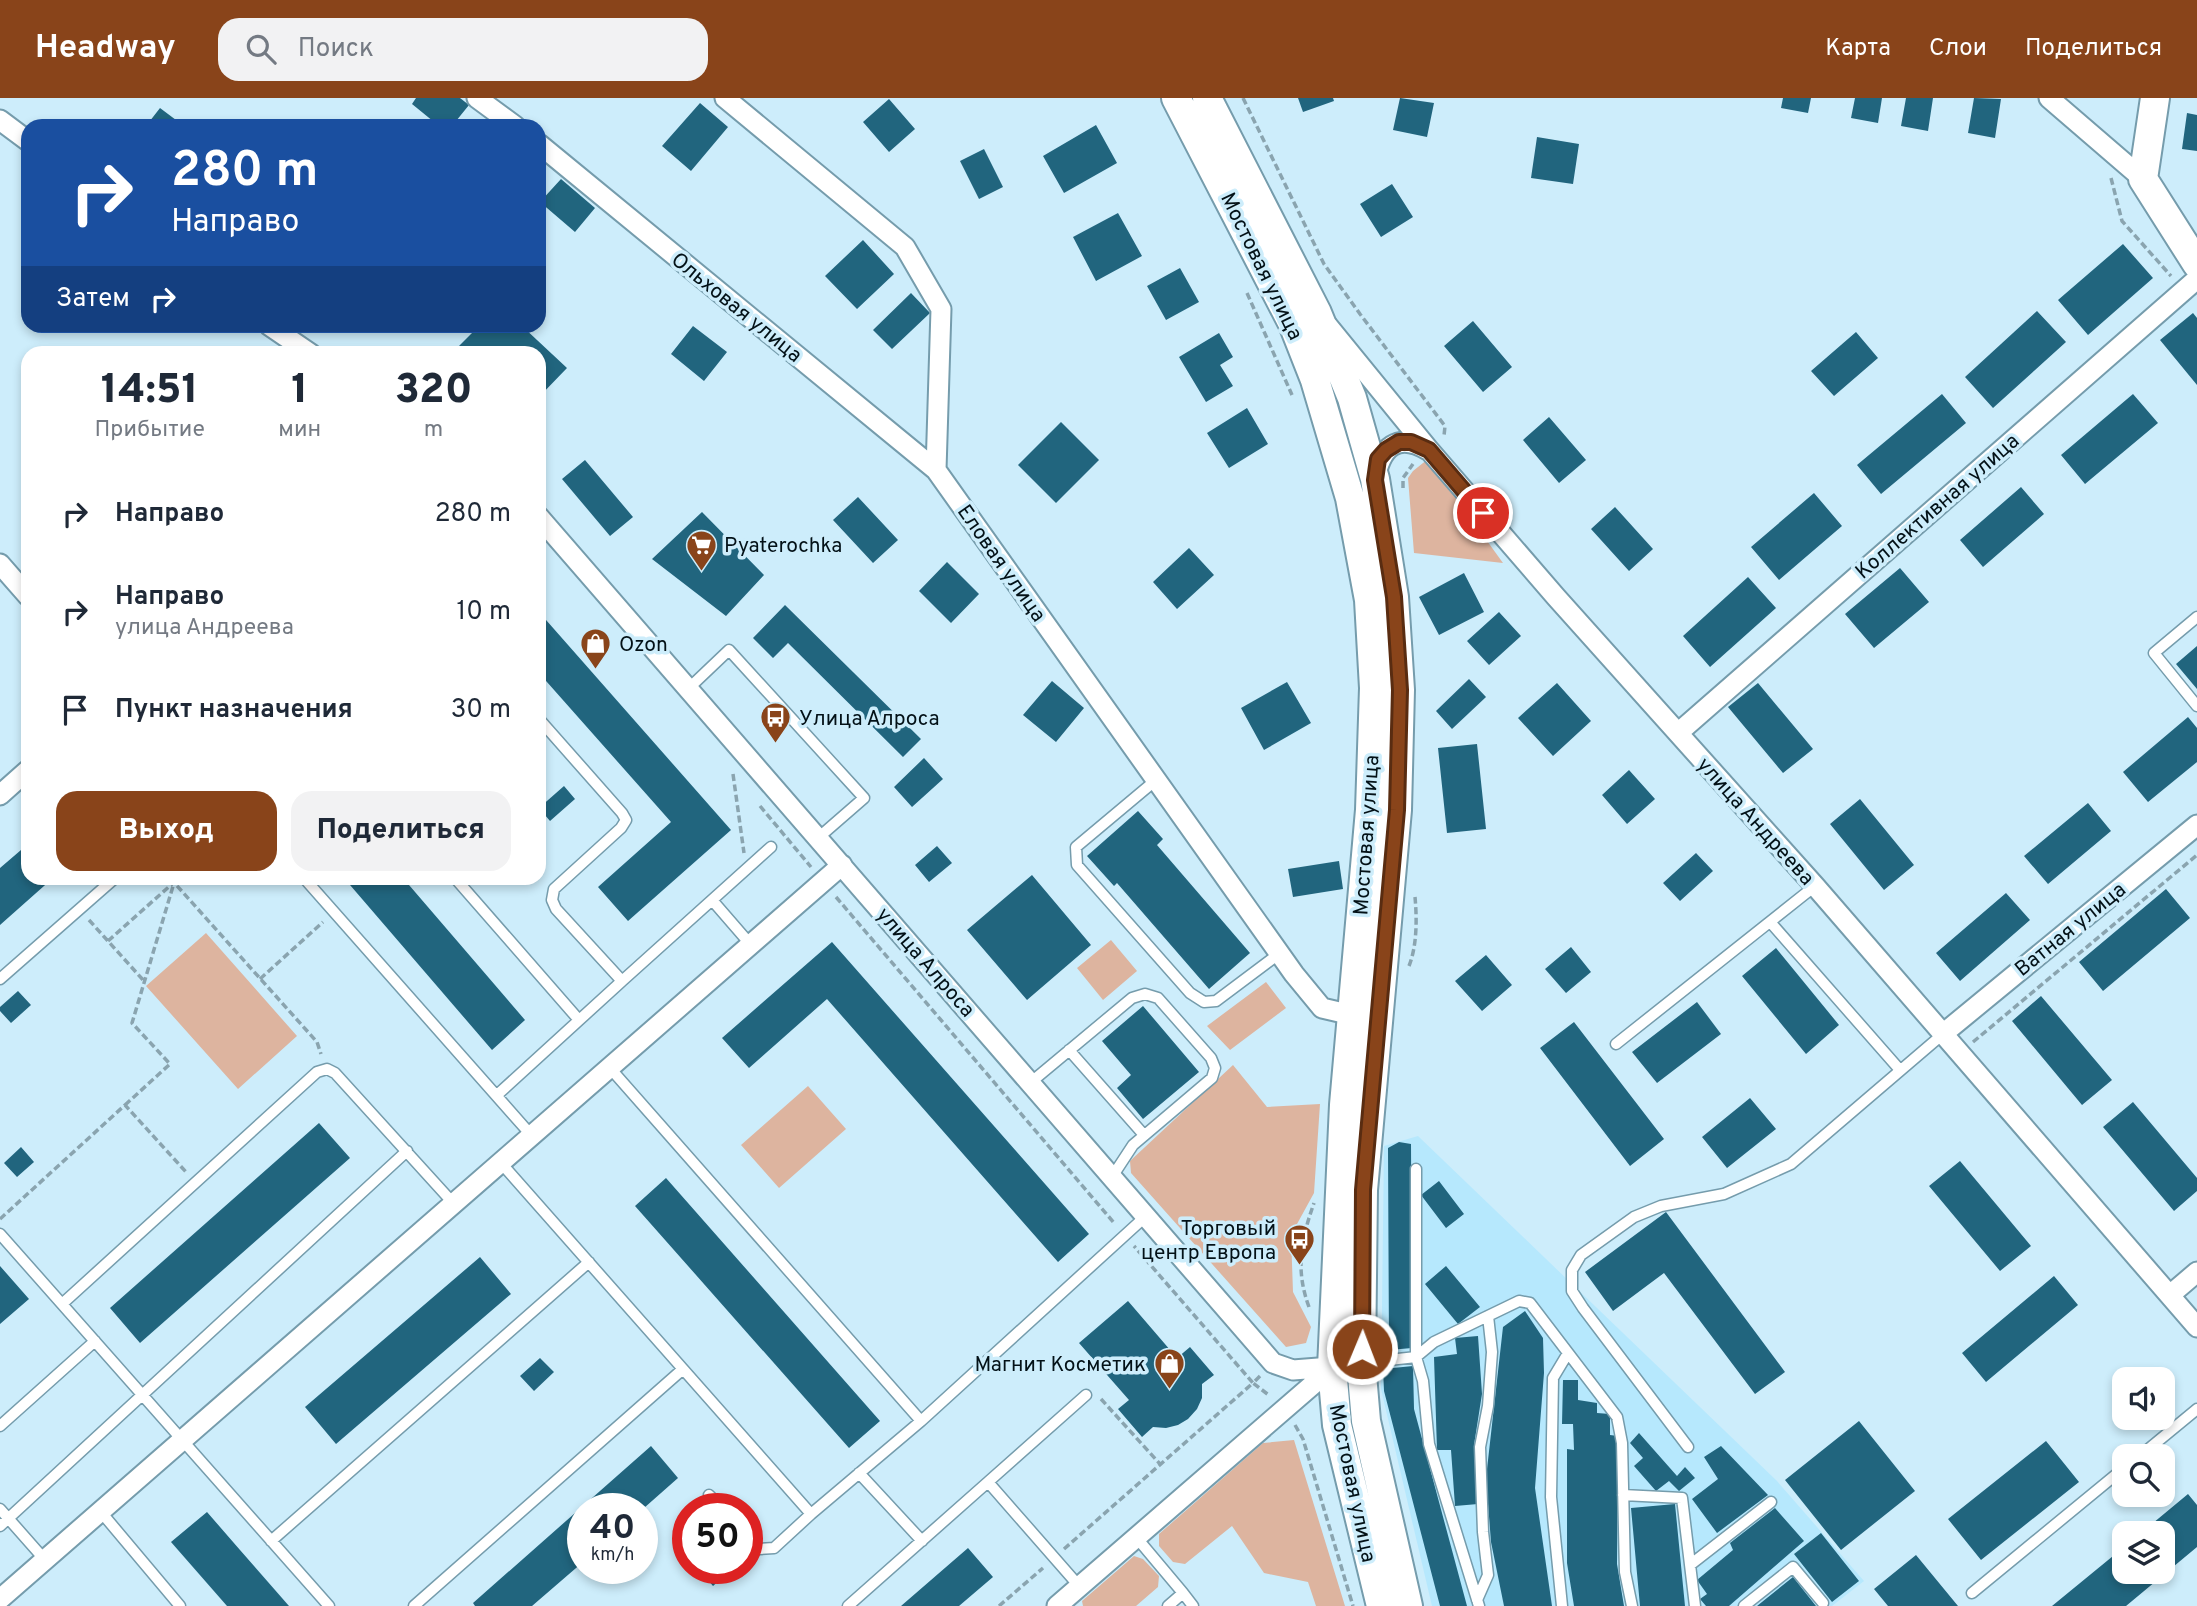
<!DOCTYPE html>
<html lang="ru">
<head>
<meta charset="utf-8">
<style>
	:root { --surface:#fff; --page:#f2f2f3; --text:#1f2937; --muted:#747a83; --accent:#89441a }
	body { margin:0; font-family:Overpass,sans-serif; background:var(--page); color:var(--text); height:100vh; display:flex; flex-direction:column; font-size:26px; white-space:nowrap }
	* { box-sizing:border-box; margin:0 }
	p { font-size:23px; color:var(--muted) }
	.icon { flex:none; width:38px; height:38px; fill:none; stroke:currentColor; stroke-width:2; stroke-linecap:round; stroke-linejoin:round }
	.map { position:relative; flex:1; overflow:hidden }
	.sheet { position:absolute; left:21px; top:248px; width:525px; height:539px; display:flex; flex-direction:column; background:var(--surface); border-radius:21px; box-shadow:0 4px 10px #0003 }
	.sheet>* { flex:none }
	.top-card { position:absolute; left:21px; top:21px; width:525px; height:214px; border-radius:21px; box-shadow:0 4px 10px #0003; background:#1a4fa0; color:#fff; overflow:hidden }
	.controls { position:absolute; left:2112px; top:1269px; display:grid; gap:14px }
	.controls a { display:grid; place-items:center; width:63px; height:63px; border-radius:14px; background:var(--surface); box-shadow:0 4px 10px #0003; font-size:35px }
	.speed { position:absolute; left:567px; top:1395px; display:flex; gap:14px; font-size:35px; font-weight:700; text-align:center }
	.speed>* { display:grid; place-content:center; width:91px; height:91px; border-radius:50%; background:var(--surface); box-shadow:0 4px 10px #0003; line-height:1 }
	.speed small { font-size:18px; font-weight:400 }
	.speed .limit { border:10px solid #d22; background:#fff; color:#111 }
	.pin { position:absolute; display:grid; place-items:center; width:60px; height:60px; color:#fff; margin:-30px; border:4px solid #fff; border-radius:50%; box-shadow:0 2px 7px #0007 }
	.me { position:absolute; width:77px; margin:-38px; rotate:1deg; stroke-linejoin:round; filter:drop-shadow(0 0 5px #0008) }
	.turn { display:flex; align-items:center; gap:24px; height:147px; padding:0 35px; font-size:32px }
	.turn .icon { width:91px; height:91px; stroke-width:2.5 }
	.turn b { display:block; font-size:49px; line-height:60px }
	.then { display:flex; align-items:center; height:66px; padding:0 35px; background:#0003; gap:14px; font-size:26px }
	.eta { display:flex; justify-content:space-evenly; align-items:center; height:119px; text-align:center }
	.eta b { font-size:42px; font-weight:800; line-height:49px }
	.button { display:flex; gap:14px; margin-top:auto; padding:14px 35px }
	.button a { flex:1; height:80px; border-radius:21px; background:var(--accent); color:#fff; font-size:28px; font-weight:800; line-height:80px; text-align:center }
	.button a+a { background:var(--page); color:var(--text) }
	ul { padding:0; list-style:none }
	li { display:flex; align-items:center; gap:21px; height:98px; padding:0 35px }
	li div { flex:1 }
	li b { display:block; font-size:26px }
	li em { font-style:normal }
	header { display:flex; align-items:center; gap:42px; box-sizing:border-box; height:98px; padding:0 35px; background:var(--accent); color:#fff }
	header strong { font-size:33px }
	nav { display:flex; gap:38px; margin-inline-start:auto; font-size:24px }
	.search { width:490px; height:63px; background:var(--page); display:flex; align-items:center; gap:18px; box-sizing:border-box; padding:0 24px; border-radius:21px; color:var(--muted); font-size:26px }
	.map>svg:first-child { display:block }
	.built { fill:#b6e8fd }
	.green { fill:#ddb49f }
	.building { fill:#21657e }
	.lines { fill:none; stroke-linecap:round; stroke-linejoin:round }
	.lane-casing { stroke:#759cac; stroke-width:13 }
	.street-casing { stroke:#759cac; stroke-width:23 }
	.secondary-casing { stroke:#759cac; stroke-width:32 }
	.path { stroke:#8aa4af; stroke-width:3.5; stroke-dasharray:7 3.5; stroke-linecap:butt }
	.lane { stroke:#fff; stroke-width:10 }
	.street { stroke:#fff; stroke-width:19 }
	.secondary { stroke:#fff; stroke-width:28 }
	.route-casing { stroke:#592c11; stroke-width:18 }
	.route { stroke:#89441a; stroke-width:12 }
	.labels { text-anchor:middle; stroke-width:7; stroke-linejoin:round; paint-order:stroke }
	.street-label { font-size:21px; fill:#031117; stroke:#cdedfb }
	.poi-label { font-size:21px; fill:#031117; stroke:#cdedfb; text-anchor:start }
</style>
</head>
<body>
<header>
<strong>Headway</strong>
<div class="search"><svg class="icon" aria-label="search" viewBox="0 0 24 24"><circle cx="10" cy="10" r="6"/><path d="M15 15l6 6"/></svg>Поиск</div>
<nav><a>Карта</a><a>Слои</a><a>Поделиться</a></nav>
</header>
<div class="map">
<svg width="2197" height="1508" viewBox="0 0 2197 1508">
	<rect width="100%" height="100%" fill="#cdedfb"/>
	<path class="built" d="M1418,1038L1777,1383L1864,1483L1832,1508H1432L1381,1291L1384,1048Z"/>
	<path class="green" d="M1428,361L1503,465L1414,455L1408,380L1413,373Z
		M206,835L297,938L238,991L146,888Z
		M1111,842L1137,873L1103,902L1077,870Z
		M1266,884L1286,910L1230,952L1207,928Z
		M1233,967L1267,1009L1320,1006L1314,1095L1291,1137L1293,1194L1311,1229L1306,1245L1286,1249L1131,1075L1130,1063Z
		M808,988L846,1031L779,1090L741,1047Z
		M1294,1342L1345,1508H1316L1308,1484L1264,1475L1232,1428L1185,1466L1173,1464L1159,1448V1436L1263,1345Z
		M1134,1458L1143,1461L1159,1478L1158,1489L1136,1508H1083L1082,1503Z"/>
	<path class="building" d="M416,0H460L469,7L452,28H439L412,6Z
		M1298,0H1333L1334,3L1303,14Z
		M1400,0L1434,5L1427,39L1393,32Z
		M1783,0H1811L1808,15L1781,10Z
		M1855,0H1882L1878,25L1851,20Z
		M1906,0H1933L1928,33L1901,28Z
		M1974,0L2001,1L1995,40L1968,35Z
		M889,1L915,31L889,54L863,24Z
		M700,5L728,29L691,73L662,48Z
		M160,10L184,28H146Z
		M2187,15L2197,17V53L2182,51Z
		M1096,27L1117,65L1064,95L1043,58Z
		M1537,39L1579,46L1573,86L1531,80Z
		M984,51L1003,89L979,101L960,63Z
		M561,81L595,110L575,134L540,104Z
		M1392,86L1413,119L1381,139L1360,106Z
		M1118,115L1142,158L1096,183L1073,139Z
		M863,142L894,176L857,211L825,178Z
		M2123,146L2153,180L2088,237L2058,202Z
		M1180,170L1199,204L1166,222L1147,188Z
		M911,195L930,215L892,251L873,232Z
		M2037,213L2066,244L1993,310L1965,279Z
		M2193,215L2197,220V287L2160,242Z
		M1473,223L1512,269L1483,294L1444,248Z
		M479,228H522L567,270L539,299V256H467L459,248Z
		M693,228L727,254L704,283L671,256Z
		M1856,234L1878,260L1834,298L1811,273Z
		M1219,235L1233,259L1220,267L1233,288L1206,304L1179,259Z
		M1942,296L1966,325L1881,396L1857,367Z
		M2133,296L2158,325L2085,386L2061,357Z
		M1247,310L1268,346L1229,370L1207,335Z
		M1549,319L1586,362L1559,385L1523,342Z
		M1061,324L1099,362L1056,405L1018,367Z
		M585,362L633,419L610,438L562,381Z
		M2021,389L2044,416L1983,469L1960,442Z
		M1814,395L1842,428L1779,482L1751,449Z
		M858,399L898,442L873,465L833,422Z
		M1615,409L1653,451L1629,473L1591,431Z
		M702,414L764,477L726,518L652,461Z
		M1189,450L1214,477L1177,511L1153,484Z
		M947,464L979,496L951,525L919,493Z
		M1900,470L1929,504L1874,550L1845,516Z
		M1464,475L1484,514L1439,537L1419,499Z
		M1748,479L1776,510L1710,569L1683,538Z
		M785,507L921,641L903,659L788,545L773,560L753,540Z
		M539,514L731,732L628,823L598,789L671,724L539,575Z
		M1499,514L1521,538L1489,567L1467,543Z
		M2197,548V591L2176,566Z
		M1469,581L1486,599L1452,631L1436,613Z
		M1052,583L1084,610L1056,644L1023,617Z
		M1287,584L1311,625L1264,652L1241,610Z
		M1557,585L1591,623L1553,658L1518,620Z
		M1758,585L1813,651L1783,675L1728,609Z
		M2188,619L2197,630V664L2148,704L2123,674Z
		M1477,646L1486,731L1447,735L1438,650Z
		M924,660L943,681L912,709L894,689Z
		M1629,672L1655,701L1627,726L1602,697Z
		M564,688L575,701L550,723L539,710Z
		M1860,701L1914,767L1884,792L1830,726Z
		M2088,705L2111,733L2048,786L2024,758Z
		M1138,713L1163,741L1157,747L1250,855L1209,891L1117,785L1114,788L1087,758Z
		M28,746V780H53L0,827V770Z
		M937,748L952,765L929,784L915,767Z
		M1696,755L1713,773L1680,803L1663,785Z
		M1339,763L1343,791L1293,799L1288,771Z
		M1032,777L1091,847L1027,902L967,832Z
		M344,780H403L525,922L492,952Z
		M2166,791L2190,820L2103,893L2079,864Z
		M2006,795L2030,822L1960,883L1936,855Z
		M832,844L1089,1136L1058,1164L827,901L749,970L722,940Z
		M1571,849L1591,874L1566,895L1545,871Z
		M1776,850L1839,927L1806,956L1742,878Z
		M1486,857L1512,887L1482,913L1455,883Z
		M18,893L31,907L11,925L0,913V909Z
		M2041,898L2112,982L2082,1007L2012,923Z
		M1697,904L1721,936L1657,985L1632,954Z
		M1143,908L1199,974L1143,1021L1117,990L1131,977L1102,943Z
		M1574,924L1664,1041L1630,1068L1540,950Z
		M1750,1000L1776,1031L1727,1070L1702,1039Z
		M2133,1004L2197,1080V1093L2174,1113L2103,1029Z
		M319,1025L350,1060L140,1245L110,1210Z
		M1399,1044L1411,1046L1412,1250L1389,1252L1388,1050Z
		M21,1049L34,1064L17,1079L4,1065Z
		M1960,1063L2031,1148L2000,1173L1929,1088Z
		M666,1080L880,1323L849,1350L635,1108Z
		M1439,1083L1464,1116L1446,1130L1421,1097Z
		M1666,1114L1785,1274L1755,1296L1664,1175L1613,1213L1585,1174Z
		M480,1159L511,1196L336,1346L305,1309Z
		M0,1168L29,1201L0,1226Z
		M1446,1168L1480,1209L1458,1226L1425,1186Z
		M2054,1178L2078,1207L1986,1284L1962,1255Z
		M1128,1203L1177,1260L1190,1249L1214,1277L1202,1286V1300L1197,1311L1188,1321L1178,1327L1166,1330L1153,1329L1142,1339L1118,1311L1129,1302L1079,1245Z
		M1525,1213L1543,1240L1544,1275L1535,1390L1552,1508H1504L1491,1444L1486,1380L1503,1229Z
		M1478,1238L1482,1296L1474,1347L1478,1406L1455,1408L1451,1352H1437L1434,1259L1457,1256L1455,1240Z
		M540,1260L554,1274L534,1293L520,1278Z
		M1413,1268L1414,1311L1467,1508H1440L1384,1293L1383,1271Z
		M1563,1282H1578V1302L1597,1305V1315L1610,1316V1337L1618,1338L1617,1466L1624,1508H1574L1567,1465V1351L1574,1352L1573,1326H1562Z
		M1859,1323L1915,1393L1841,1452L1785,1382Z
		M1639,1335L1677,1378L1685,1369L1695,1380L1679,1393L1669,1383L1656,1393L1634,1368L1643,1360L1630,1345Z
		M2046,1343L2079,1384L1981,1462L1948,1421Z
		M651,1348L678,1380L644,1410H583V1464L532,1508H475L473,1505Z
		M1721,1348L1768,1397L1717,1435L1692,1401L1718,1381L1704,1359Z
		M2188,1396L2197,1407V1449L2126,1508H2052L2124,1449V1474H2163V1435H2141Z
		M1675,1406L1685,1508H1640L1631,1410Z
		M1775,1410L1804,1443L1729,1508H1706L1700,1501L1707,1496L1697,1482L1733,1452L1730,1445Z
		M207,1414L240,1452L289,1508H227L171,1444Z
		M1821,1435L1859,1483L1832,1504L1794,1456Z
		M968,1450L993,1479L959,1508H901Z
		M1916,1457L1958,1508H1888L1874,1491Z
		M698,1470H733L713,1488Z
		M1793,1479L1816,1508H1757Z"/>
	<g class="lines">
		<defs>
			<path id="lane" d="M2197,519L2154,555L2197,608
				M688,591L729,552L864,700L818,740
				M1156,682L1076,749L1077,767L1190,895L1204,904L1216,903L1280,855
				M304,780L532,1038
				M455,780L579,922
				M712,802L751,847
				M1771,825L1900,972
				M0,881L115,780
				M622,883L771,749
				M1616,946L1815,788
				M1069,952L1144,1037
				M610,970L921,1323
				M1030,985L1132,900L1145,896L1158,900L1211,960L1215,970L1212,980L1133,1047L1112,1079
				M497,997L622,883L556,811L552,802L554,791L621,730L626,722L622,715L539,621
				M501,1065L811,1416L921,1323L1146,1118
				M1416,1071V1259L1423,1283L1429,1346L1479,1508
				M0,1136L329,1508
				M62,1206L317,974L327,971L335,975L454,1106
				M1362,1265L1416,1259L1434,1244L1519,1203L1530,1205L1617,1319L1622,1345L1625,1474L1632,1508
				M0,1328L95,1243
				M1688,1349L1583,1210L1572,1193V1172L1581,1157L1634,1119L1661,1108L1724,1096L1791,1066L1943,936
				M2140,1358L2197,1311
				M859,1375L922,1443
				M988,1384L1086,1297
				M709,1397L722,1410
				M1623,1397L1682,1400L1695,1508
				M0,1411L45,1462
				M101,1414L180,1508
				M0,1428L407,1053
				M747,1439L760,1451L774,1450L811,1416
				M1136,1439L1183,1495
				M271,1443L589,1164
				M1690,1467L1771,1404
				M1972,1495L2124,1370
				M1477,1502L1488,1477L1483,1434L1480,1349L1488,1308L1492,1254L1488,1218
				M414,1508L683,1271
				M848,1508L988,1384L1079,1488
				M1168,1508L1183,1495L1193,1508
				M1562,1508L1551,1399L1553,1280L1568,1255
				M1744,1508L1793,1469L1823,1505"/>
			<path id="street" d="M477,0L515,28
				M725,0L905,149L941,211L936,372L1294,876L1322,910L1352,917
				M2049,0L2143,81
				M0,22L28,43
				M539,46L936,372
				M270,228L311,256
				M1328,228L1429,352L1556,499L1815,788L2197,1229
				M1375,381C1381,349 1397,334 1428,352
				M539,419L1273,1265L1293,1272L1344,1268
				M0,466L28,498
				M1678,635L2197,181
				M0,697L28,672
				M1944,935L2197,727
				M2170,1197L2197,1174
				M0,1501L842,767
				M1057,1508L1332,1270"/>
			<path id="secondary" d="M1176,0L1293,226L1315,282L1350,400L1369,502L1374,590L1370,712L1344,1007L1332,1270L1337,1327L1381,1508
				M1207,0L1317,215L1352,300L1375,381L1394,499L1400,592L1397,712L1363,1092L1361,1265L1366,1323L1408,1508
				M2155,0L2143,81L2197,166"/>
		</defs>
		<use href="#lane" class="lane-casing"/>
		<use href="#street" class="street-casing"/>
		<use href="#secondary" class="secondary-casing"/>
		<path class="path" d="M1243,0L1324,166L1360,216L1445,328L1444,338
			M2111,80L2122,123L2171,178
			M1247,195L1292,297
			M1403,390V380L1413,366
			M733,676L744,755
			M760,708L811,769
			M170,780L317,944L321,956
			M836,799L1115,1126
			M89,822L144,883
			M108,843L172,786
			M1409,868C1417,848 1417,821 1415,799
			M260,881L323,824
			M1973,944L2197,757
			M125,1007L170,966L132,925L174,785
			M0,1121L125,1007L186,1074
			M1309,1209C1295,1171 1301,1142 1314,1105
			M1260,1278L1253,1285L1270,1298
			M1101,1301L1160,1366
			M1295,1327L1303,1341L1353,1508
			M1064,1451L1253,1285L1134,1148
			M999,1508L1043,1470"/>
		<use href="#lane" class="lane"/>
		<use href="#street" class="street"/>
		<use href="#secondary" class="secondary"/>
	</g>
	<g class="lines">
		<defs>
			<path id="route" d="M1362,1251L1363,1092L1397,712L1400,592L1394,499L1375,382L1378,361L1386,352L1399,344H1411L1429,352L1483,415"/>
		</defs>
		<use href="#route" class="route-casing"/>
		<use href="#route" class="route"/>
	</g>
	<defs>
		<symbol id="supermarket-pin" viewBox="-11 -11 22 30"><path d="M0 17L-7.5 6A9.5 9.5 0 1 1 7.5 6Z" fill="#89441a" stroke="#cdedfb"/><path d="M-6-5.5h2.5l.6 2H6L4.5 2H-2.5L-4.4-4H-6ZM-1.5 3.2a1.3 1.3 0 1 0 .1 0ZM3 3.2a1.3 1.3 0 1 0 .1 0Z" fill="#fff"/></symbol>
		<symbol id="shop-pin" viewBox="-11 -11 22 30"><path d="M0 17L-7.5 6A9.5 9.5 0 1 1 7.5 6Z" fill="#89441a" stroke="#cdedfb"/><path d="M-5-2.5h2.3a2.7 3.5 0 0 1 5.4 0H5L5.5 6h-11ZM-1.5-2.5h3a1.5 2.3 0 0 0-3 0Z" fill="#fff"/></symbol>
		<symbol id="bus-pin" viewBox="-11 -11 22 30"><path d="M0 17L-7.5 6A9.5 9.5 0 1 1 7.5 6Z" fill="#89441a" stroke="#cdedfb"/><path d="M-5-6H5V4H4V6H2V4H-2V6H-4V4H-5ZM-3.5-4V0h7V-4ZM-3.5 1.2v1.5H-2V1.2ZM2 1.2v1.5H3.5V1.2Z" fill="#fff"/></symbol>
	</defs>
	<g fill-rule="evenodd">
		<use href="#supermarket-pin" x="684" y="430" width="35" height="47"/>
		<use href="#shop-pin" x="578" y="528" width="35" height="47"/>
		<use href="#bus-pin" x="758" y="602" width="35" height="47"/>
		<use href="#bus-pin" x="1282" y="1124" width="35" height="47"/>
		<use href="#shop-pin" x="1152" y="1248" width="35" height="47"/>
	</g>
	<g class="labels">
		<g class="street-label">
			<text transform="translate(1262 168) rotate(64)" y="7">Мостовая улица</text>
			<text transform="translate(737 209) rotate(39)" y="7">Ольховая улица</text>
			<text transform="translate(1937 408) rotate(-41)" y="7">Коллективная улица</text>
			<text transform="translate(1002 465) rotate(55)" y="7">Еловая улица</text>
			<text transform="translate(1756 723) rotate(48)" y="7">улица Андреева</text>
			<text transform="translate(1366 737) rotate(-86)" y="7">Мостовая улица</text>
			<text transform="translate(2070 831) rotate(-39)" y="7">Ватная улица</text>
			<text transform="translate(926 864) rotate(49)" y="7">улица Алроса</text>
			<text transform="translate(1353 1385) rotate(78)" y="7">Мостовая улица</text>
		</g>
		<g class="poi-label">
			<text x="724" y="454">Pyaterochka</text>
			<text x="619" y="553">Ozon</text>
			<text x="799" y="627">Улица Алроса</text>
			<text x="1276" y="1137" text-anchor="end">Торговый<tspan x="1276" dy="24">центр Европа</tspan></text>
			<text x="1146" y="1273" text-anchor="end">Магнит Косметик</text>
		</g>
	</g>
</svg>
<div class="controls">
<a><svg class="icon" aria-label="sound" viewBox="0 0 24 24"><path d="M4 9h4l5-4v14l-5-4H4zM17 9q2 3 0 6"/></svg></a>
<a><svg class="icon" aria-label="search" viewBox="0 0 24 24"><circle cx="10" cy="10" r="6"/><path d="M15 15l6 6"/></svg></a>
<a><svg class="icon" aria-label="layers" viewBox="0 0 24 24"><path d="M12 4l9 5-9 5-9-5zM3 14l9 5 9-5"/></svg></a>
</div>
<div class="speed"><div>40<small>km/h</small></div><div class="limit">50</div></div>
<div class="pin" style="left:1483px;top:415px;background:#d93025"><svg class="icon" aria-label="arrive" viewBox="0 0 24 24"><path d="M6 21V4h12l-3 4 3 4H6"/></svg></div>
<svg class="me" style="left:1362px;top:1251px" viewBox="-20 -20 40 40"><circle r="17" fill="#89441a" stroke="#fff" stroke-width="3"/><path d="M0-11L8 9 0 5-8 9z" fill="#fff"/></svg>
<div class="top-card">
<div class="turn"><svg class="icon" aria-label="right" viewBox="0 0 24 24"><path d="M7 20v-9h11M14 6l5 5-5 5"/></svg><div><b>280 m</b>Направо</div></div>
<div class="then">Затем<svg class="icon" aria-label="right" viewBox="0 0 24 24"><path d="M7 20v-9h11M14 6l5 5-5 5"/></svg></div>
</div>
<section class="sheet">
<div class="eta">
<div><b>14:51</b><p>Прибытие</p></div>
<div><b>1</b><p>мин</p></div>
<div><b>320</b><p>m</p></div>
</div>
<ul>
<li><svg class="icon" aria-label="right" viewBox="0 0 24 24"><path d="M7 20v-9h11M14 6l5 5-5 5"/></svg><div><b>Направо</b></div><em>280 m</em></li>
<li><svg class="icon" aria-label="right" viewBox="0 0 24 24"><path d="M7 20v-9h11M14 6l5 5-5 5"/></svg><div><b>Направо</b><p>улица Андреева</p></div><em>10 m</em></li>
<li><svg class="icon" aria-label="arrive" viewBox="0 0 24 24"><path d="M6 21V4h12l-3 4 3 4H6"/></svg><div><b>Пункт назначения</b></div><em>30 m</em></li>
</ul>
<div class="button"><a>Выход</a><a>Поделиться</a></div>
</section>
</div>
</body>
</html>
